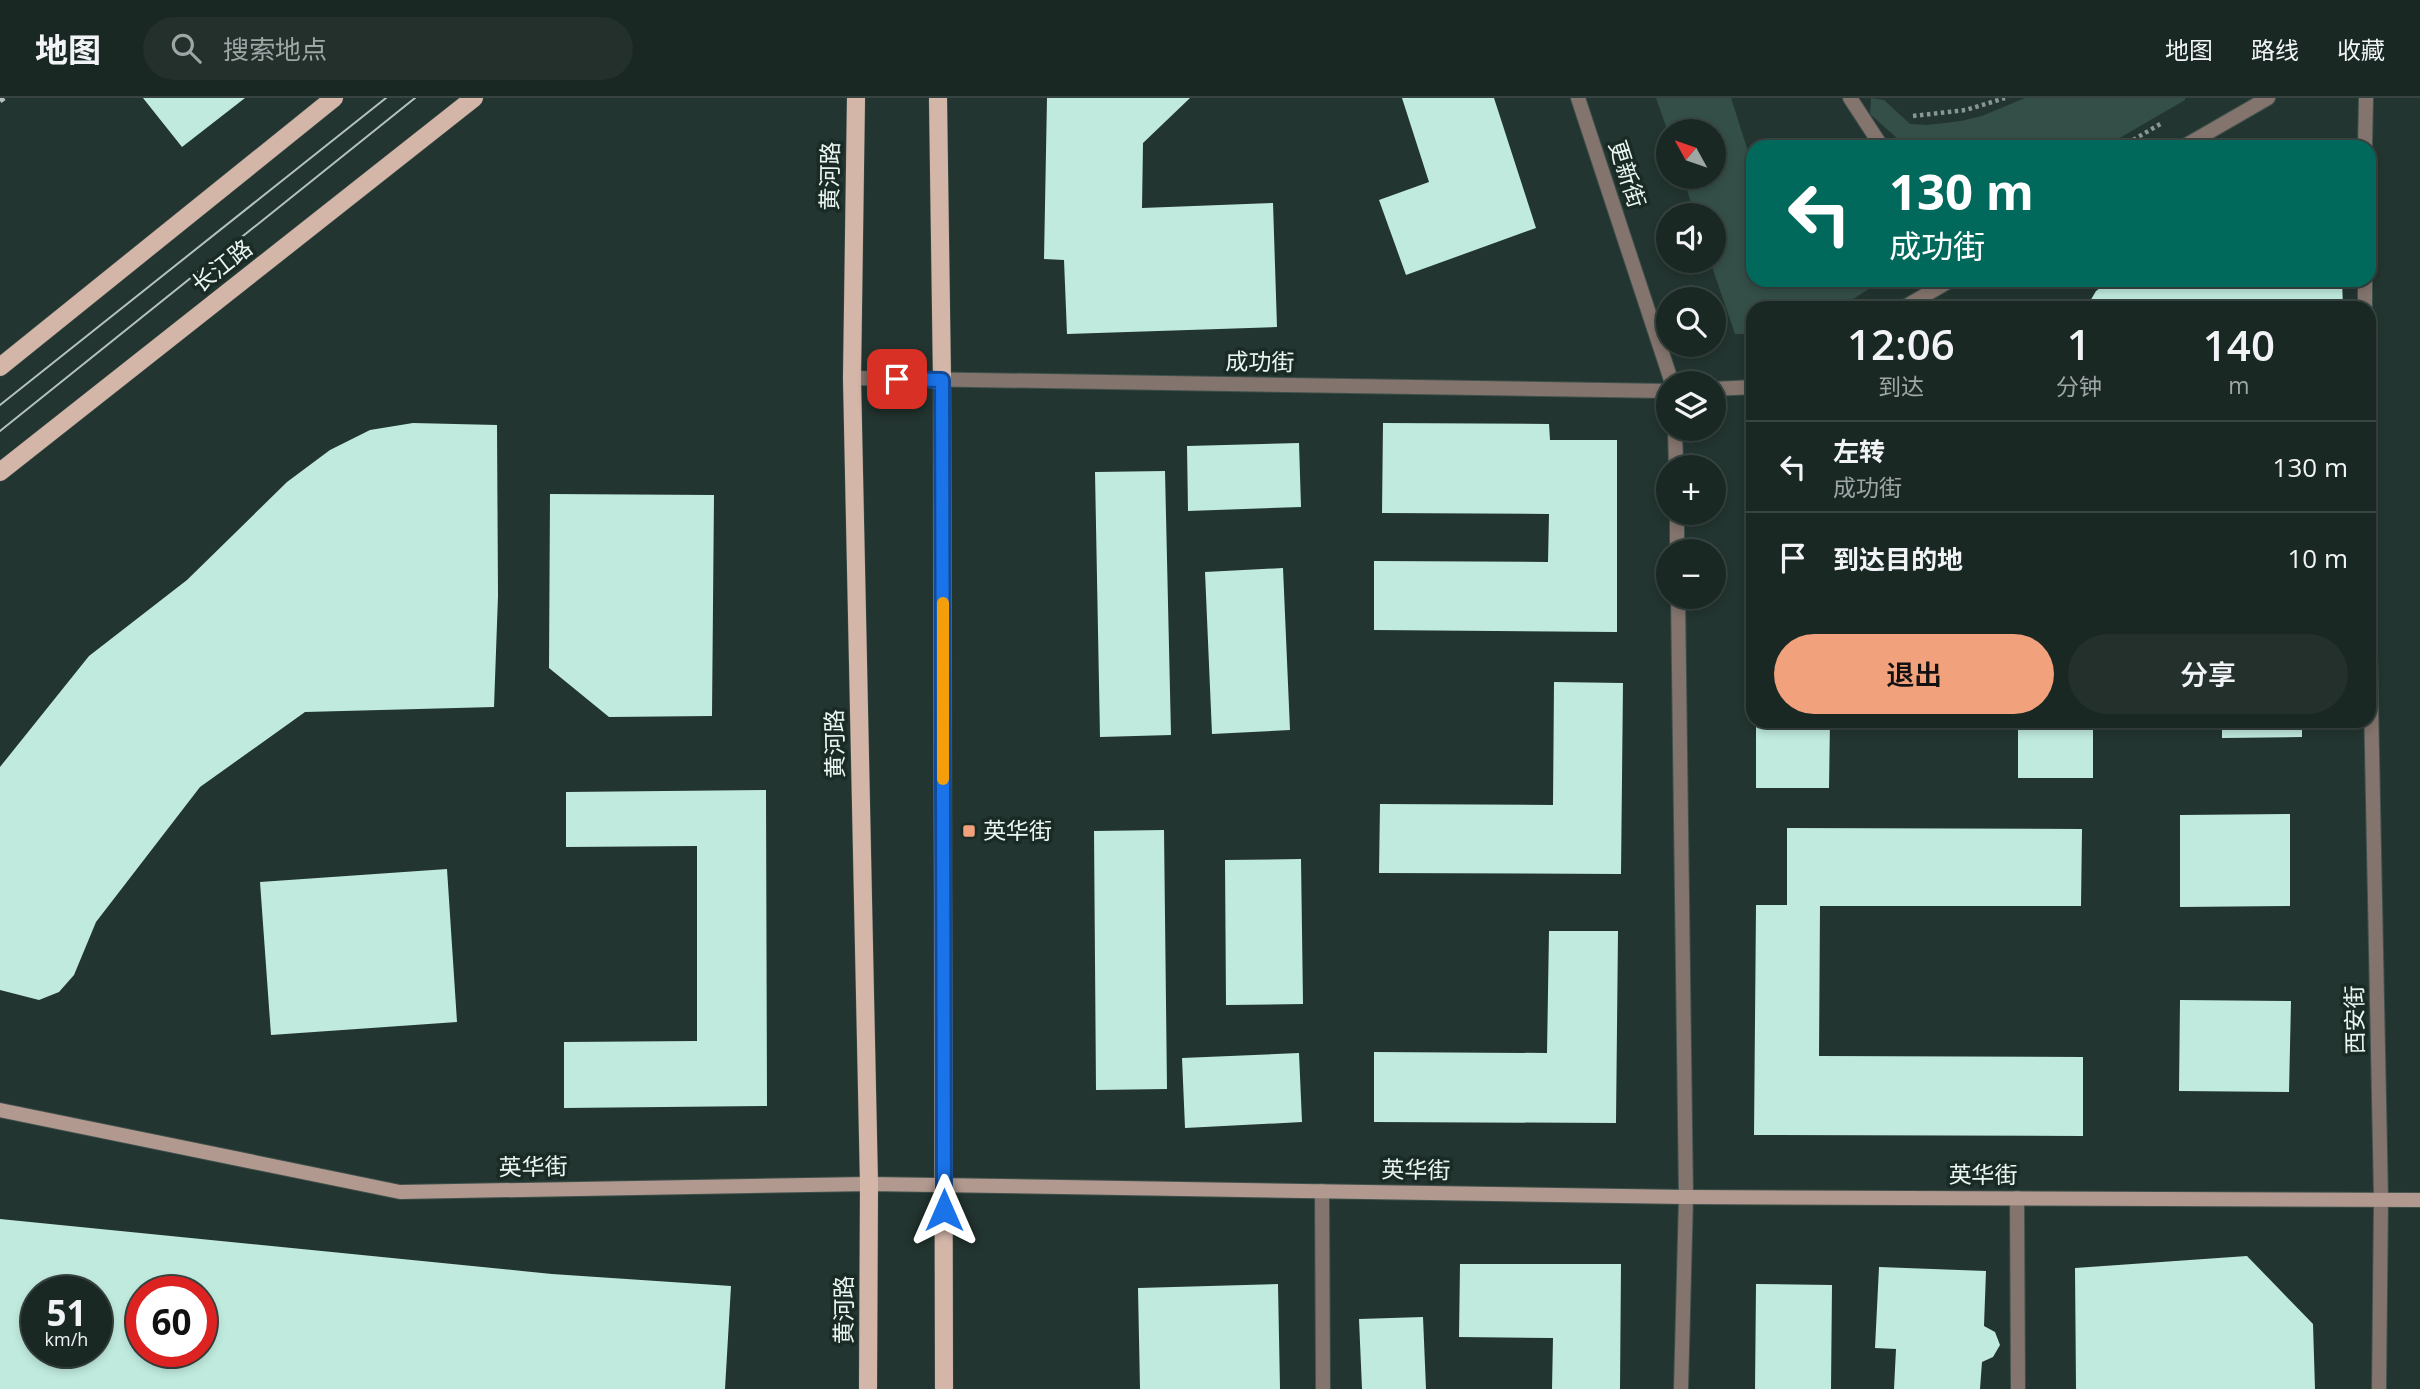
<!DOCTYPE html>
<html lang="zh">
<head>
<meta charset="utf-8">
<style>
	:root { --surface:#1a2824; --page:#23302c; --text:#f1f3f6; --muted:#9fa6a6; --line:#384441; --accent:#f1a17c }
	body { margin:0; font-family:"Open Sans","Noto Sans SC",sans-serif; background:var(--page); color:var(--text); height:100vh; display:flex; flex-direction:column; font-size:26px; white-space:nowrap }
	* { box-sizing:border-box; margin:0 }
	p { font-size:23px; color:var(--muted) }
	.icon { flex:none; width:38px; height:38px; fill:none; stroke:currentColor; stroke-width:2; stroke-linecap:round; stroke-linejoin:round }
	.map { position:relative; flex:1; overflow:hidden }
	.sheet { position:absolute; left:1746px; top:203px; width:630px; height:427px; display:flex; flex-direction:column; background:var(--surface); border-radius:21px; box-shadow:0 4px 10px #0003,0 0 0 2px var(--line) }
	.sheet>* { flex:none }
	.hud { position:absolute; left:1746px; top:42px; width:630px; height:147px; border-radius:21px; box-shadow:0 4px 10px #0003,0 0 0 2px var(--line); background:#00695c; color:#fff; overflow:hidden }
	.needle { width:46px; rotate:310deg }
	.buttons { position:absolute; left:1656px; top:21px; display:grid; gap:14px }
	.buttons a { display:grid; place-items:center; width:70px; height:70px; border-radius:50%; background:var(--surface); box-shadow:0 4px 10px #0003,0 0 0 2px var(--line); font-size:35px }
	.speed { position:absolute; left:21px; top:1178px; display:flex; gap:14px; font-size:35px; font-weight:700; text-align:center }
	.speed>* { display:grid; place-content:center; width:91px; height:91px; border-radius:50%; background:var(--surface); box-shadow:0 4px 10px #0003,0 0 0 2px var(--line); line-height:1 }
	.speed small { font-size:18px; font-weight:400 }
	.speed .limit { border:10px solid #d22; background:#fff; color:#111 }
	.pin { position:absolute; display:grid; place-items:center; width:60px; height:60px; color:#fff; margin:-30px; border-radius:14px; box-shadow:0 4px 10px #0006 }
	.me { position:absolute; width:77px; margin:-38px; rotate:0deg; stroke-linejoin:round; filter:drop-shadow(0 0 5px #0008) }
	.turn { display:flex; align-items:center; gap:24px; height:147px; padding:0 28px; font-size:32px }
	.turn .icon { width:91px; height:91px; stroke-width:2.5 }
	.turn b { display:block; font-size:49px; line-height:60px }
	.eta { display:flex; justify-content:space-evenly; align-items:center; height:119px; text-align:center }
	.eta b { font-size:42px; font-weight:600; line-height:49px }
	.button { display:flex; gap:14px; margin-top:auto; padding:14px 28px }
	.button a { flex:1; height:80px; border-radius:42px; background:var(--accent); color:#111; font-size:28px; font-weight:600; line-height:80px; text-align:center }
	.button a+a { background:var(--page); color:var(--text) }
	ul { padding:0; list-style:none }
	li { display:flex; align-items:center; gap:21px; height:91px; padding:0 28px; border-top:2px solid var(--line) }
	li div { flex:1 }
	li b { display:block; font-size:26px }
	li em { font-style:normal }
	header { display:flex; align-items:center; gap:42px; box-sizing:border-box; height:98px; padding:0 35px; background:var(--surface); border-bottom:2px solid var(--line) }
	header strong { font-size:33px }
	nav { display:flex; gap:38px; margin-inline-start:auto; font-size:24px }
	.search { width:490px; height:63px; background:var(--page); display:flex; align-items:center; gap:18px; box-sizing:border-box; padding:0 24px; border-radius:38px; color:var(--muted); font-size:26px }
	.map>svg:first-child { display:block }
	.green { fill:#344f48 }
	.building { fill:#c0eade; fill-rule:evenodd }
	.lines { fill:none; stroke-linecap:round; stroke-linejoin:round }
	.street-casing { stroke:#3f504b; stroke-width:16 }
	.secondary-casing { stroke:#3f504b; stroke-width:16 }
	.primary-casing { stroke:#3f504b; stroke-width:19 }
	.path { stroke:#899793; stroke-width:4.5; stroke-dasharray:3.5 3.5; stroke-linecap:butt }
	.street { stroke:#83746d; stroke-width:14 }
	.secondary { stroke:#b1998f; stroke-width:14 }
	.primary { stroke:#d4b6a9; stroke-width:18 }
	.tram { stroke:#b4c1bd; stroke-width:2 }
	.rail { stroke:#b4c1bd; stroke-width:5; stroke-dasharray:12 12; stroke-linecap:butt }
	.route-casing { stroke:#114b97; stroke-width:18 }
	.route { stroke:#1a73e8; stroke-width:12 }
	.slow { stroke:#f59e0b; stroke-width:12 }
	.poi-dot { fill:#f1a17c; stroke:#1a2b26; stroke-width:2.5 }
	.labels { text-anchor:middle; stroke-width:7; stroke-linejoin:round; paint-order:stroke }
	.street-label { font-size:23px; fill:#ebf6f2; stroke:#1a2b26 }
	.poi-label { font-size:23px; fill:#ebf6f2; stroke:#1a2b26; text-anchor:start }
</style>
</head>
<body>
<header>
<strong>地图</strong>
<div class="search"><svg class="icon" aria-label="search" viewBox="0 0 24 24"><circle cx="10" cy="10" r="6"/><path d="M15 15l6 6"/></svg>搜索地点</div>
<nav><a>地图</a><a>路线</a><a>收藏</a></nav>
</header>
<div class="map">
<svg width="2420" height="1291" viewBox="0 0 2420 1291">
	<rect width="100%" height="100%" fill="#233530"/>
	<path class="green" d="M1656,0H1731L1753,69L1754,182H1883L1839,210H1754L1753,236H1735L1710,163H1713V117H1695L1683,79H1713V33L1668,34Z
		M1871,0L1884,2L1910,26L1927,27L1961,23L1982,18L2025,0H2185V2L2104,49H1907L1870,16Z"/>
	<path class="building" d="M143,0H245L182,49Z
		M1047,0H1190L1143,45L1142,110L1273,105L1277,229L1067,236L1064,162L1044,161Z
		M1402,0H1494L1536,130L1406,177L1379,102L1429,84Z
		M2111,182H2342L2343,210H2086L2096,193Z
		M413,325L497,327L498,498L494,609L305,614L200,689L96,824L74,877L59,894L39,902L0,892V669L89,558L187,482L287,384L330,352L370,332Z
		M1383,325L1549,326L1550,342H1617V534L1374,532V463L1548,464L1549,416L1382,415Z
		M1299,345L1301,409L1188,413L1187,348Z
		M1165,373L1171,637L1100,639L1095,374Z
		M550,396L714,397L712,618L609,619L549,570Z
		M1283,470L1290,632L1212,636L1205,474Z
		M1554,584L1623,585L1621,776L1379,775L1380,706L1553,707Z
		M1756,623H1830L1829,690H1756Z
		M2018,623H2093V680H2018Z
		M2222,623H2302V639L2222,640Z
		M766,692L767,1008L564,1010V944L697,943V748L566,749V694Z
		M2290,716V808L2180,809V717Z
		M1787,730L2082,731L2081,808H1820L1819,958L2083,959V1038L1754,1037L1756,807H1787Z
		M1164,732L1167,991L1096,992L1094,733Z
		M1301,761L1303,906L1226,907L1225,762Z
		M447,771L457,924L271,937L260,784Z
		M1549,833H1618L1616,1025L1374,1024V954L1547,955Z
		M2180,902L2291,903L2289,994L2179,993Z
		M1299,955L1302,1024L1185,1030L1182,960Z
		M0,1121L552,1176L731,1188L725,1291H0ZM37,1194H96V1253H37ZM142,1194H201V1253H142Z
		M2247,1158L2313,1226L2315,1291H2076L2075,1170Z
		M1460,1166H1621L1620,1291H1552L1553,1240L1459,1239Z
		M1879,1169L1986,1173L1984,1228L1995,1234L2000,1247L1993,1259L1982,1264L1980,1291H1894L1896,1251L1875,1250Z
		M1278,1186L1280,1291H1140L1138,1190Z
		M1756,1186L1832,1187L1831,1291H1755Z
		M1423,1219L1426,1291H1362L1359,1221Z"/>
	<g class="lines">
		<defs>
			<path id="street" d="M1578,0L1672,285
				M1850,0L1882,49
				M2183,49L2268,0
				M2365,49L2366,0
				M1903,210L1951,182
				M2365,210V182
				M852,280L1668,293
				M1713,291L1754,289
				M1675,331L1676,369
				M1677,415V453
				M1678,499L1686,1099L1681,1291
				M2370,553L2381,1101L2379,1291
				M1322,1093L1323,1291
				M2017,1100L2018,1291"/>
			<path id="secondary" d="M0,1012L400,1094L869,1086L1686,1099L2420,1102"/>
			<path id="primary" d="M856,0L852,280L869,1086L868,1291
				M938,0L942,282L944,1291
				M0,269L334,0
				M0,374L474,0"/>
		</defs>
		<use href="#street" class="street-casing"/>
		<use href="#secondary" class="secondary-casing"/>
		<use href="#primary" class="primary-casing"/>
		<path class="path" d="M1913,18L1966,12L2005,0
			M2121,49L2162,25"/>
		<use href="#street" class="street"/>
		<use href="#secondary" class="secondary"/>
		<use href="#primary" class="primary"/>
		<path class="tram" d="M0,307L386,0
			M0,333L415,0"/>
		<path class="rail" d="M0,3L4,0"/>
	</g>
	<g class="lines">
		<defs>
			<path id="route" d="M897,281L942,282L944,1112"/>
		</defs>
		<use href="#route" class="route-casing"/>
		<use href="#route" class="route"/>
		<path class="slow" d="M943,505V681"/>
	</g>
	<rect class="poi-dot" x="962" y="726" width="14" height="14" rx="3.5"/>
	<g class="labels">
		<g class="street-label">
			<text transform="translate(1627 76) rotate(72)" y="8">更新街</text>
			<text transform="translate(830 78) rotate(-89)" y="8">黄河路</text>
			<text transform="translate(222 168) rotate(-38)" y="8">长江路</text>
			<text transform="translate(1260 264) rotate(1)" y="8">成功街</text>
			<text transform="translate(835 646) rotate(-91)" y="8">黄河路</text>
			<text transform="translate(2355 922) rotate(-91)" y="8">西安街</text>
			<text transform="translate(533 1069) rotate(-1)" y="8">英华街</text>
			<text transform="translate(1416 1072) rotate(1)" y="8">英华街</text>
			<text x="1983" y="1085">英华街</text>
			<text transform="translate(844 1212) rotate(-90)" y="8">黄河路</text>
		</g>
		<g class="poi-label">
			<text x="983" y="741">英华街</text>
		</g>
	</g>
</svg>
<div class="buttons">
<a><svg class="needle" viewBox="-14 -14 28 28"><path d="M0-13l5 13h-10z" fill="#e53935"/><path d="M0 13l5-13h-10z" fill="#9fa6a6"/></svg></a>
<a><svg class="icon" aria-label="sound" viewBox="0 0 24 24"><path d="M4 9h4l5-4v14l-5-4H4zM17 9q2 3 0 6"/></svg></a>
<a><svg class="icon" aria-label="search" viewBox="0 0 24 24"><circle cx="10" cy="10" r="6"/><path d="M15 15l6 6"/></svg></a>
<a><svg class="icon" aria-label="layers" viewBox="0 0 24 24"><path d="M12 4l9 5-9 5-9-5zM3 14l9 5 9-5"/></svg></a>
<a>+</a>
<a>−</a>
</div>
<div class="speed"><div>51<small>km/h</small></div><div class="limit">60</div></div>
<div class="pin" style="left:897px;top:281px;background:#d93025"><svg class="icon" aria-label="arrive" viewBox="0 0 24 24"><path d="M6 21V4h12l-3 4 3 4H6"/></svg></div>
<svg class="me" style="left:944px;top:1112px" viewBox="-20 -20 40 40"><path d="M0-17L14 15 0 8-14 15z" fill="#1a73e8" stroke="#fff" stroke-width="4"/></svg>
<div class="hud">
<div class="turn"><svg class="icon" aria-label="left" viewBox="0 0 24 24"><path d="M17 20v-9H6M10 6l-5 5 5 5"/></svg><div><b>130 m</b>成功街</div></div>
</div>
<section class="sheet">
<div class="eta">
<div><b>12:06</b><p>到达</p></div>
<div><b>1</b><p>分钟</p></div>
<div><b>140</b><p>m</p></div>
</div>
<ul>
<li><svg class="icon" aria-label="left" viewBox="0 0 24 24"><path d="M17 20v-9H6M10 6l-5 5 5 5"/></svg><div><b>左转</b><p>成功街</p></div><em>130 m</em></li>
<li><svg class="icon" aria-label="arrive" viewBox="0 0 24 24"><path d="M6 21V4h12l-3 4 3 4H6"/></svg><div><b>到达目的地</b></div><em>10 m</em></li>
</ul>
<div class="button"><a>退出</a><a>分享</a></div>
</section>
</div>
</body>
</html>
